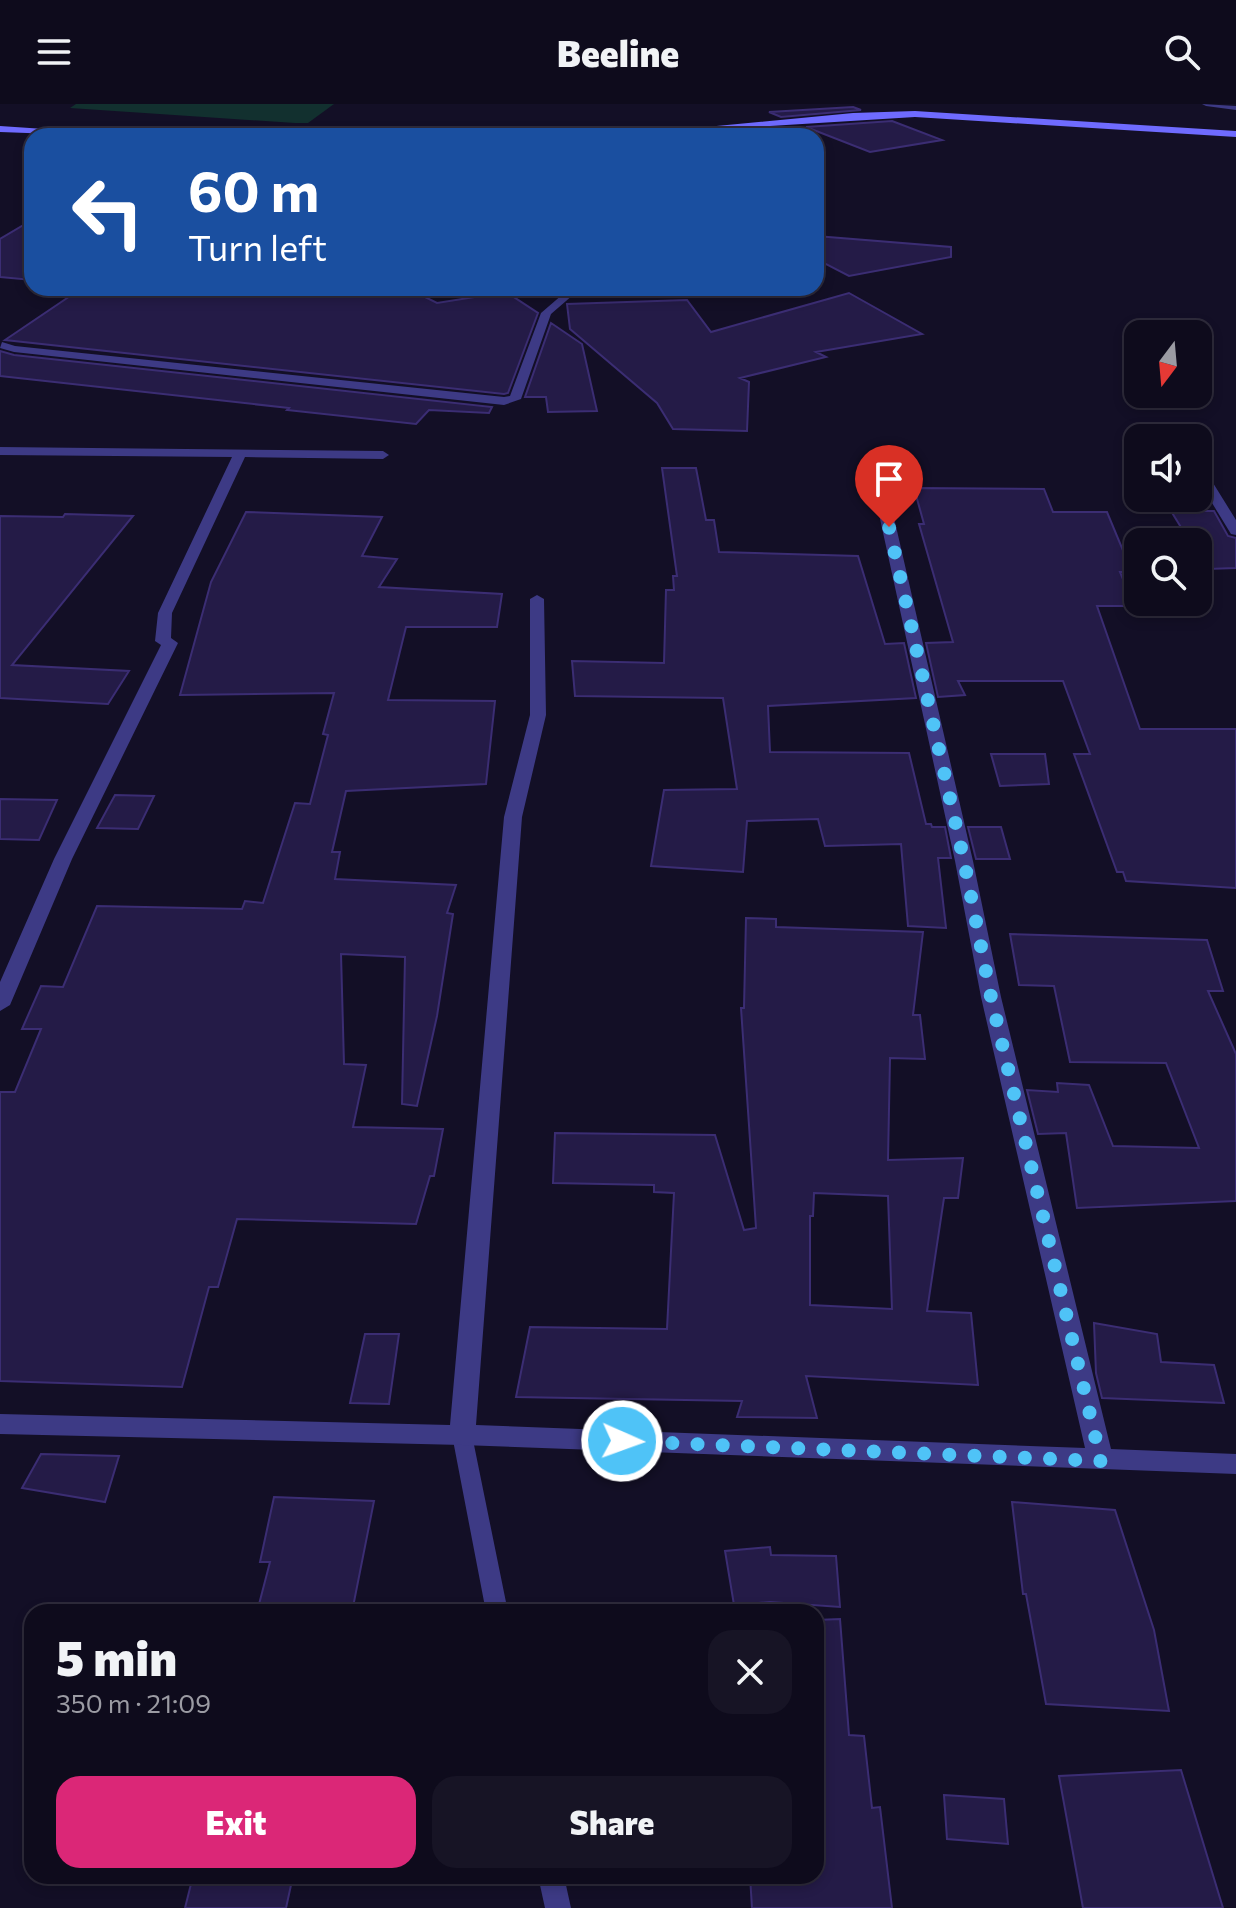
<!DOCTYPE html>
<html lang="en">
<head>
<meta charset="utf-8">
<style>
	:root { --surface:#0e0b1c; --page:#171425; --text:#f1f3f6; --muted:#9b9ba3; --line:#2e2b3b; --accent:#db2777 }
	body { margin:0; font-family:Commissioner,sans-serif; background:var(--page); color:var(--text); height:100vh; display:flex; flex-direction:column; font-size:30px; white-space:nowrap }
	* { box-sizing:border-box; margin:0 }
	p { font-size:26px; color:var(--muted) }
	.icon { flex:none; width:44px; height:44px; fill:none; stroke:currentColor; stroke-width:2; stroke-linecap:round; stroke-linejoin:round }
	.map { position:relative; flex:1; overflow:hidden }
	.sheet { position:absolute; left:24px; top:1500px; width:800px; height:280px; display:flex; flex-direction:column; background:var(--surface); border-radius:24px; box-shadow:0 4px 12px #0003,0 0 0 2px var(--line) }
	.sheet>* { flex:none }
	.top-card { position:absolute; left:24px; top:24px; width:800px; height:168px; border-radius:24px; box-shadow:0 4px 12px #0003,0 0 0 2px var(--line); background:#1a4fa0; color:#fff; overflow:hidden }
	.needle { width:52px; rotate:196deg }
	.controls { position:absolute; left:1124px; top:216px; display:grid; gap:16px }
	.controls a { display:grid; place-items:center; width:88px; height:88px; border-radius:16px; background:var(--surface); box-shadow:0 4px 12px #0003,0 0 0 2px var(--line); font-size:40px }
	.pin { position:absolute; display:grid; place-items:center; width:68px; height:68px; color:#fff; margin:-82px -34px; border-radius:50% 50% 50% 0; rotate:-45deg; box-shadow:0 0 8px #0007 }
	.pin .icon { rotate:45deg }
	.me { position:absolute; width:88px; margin:-44px; rotate:92deg; stroke-linejoin:round; filter:drop-shadow(0 0 6px #0008) }
	.turn { display:flex; align-items:center; gap:28px; height:168px; padding:0 32px; font-size:36px }
	.turn .icon { width:104px; height:104px; stroke-width:2.5 }
	.turn b { display:block; font-size:56px; line-height:68px }
	.round { display:grid; place-items:center; flex:none; width:84px; height:84px; border-radius:24px; background:var(--page) }
	.headline { display:flex; align-items:center; justify-content:space-between; height:136px; padding:0 32px }
	h1 { font-size:48px; font-weight:800; line-height:60px }
	.primary-button { display:flex; gap:16px; margin-top:auto; padding:16px 32px }
	.primary-button a { flex:1; height:92px; border-radius:24px; background:var(--accent); color:#fff; font-size:32px; font-weight:800; line-height:92px; text-align:center }
	.primary-button a+a { background:var(--page); color:var(--text) }
	header { display:flex; justify-content:space-between; align-items:center; height:104px; padding:0 32px; background:var(--surface); font-size:36px; font-weight:800 }
	.map>svg:first-child { display:block }
	.green { fill:#12302f }
	.building { fill:#241b47; stroke:#3b2d73; stroke-width:2; fill-rule:evenodd }
	.lines { fill:none; stroke-linecap:round; stroke-linejoin:round }
	.lane { fill:#3d3a85; fill-rule:evenodd }
	.street { fill:#3d3a85; fill-rule:evenodd }
	.secondary { fill:#6f6bff; fill-rule:evenodd }
	.route { stroke:#4fc3f7; stroke-width:14; stroke-dasharray:0 25.2 }
</style>
</head>
<body>
<header><svg class="icon" aria-label="menu" viewBox="0 0 24 24"><path d="M4 6h16M4 12h16M4 18h16"/></svg>Beeline<svg class="icon" aria-label="search" viewBox="0 0 24 24"><circle cx="10" cy="10" r="6"/><path d="M15 15l6 6"/></svg></header>
<div class="map">
<svg width="1236" height="1804" viewBox="0 0 1236 1804">
	<rect width="100%" height="100%" fill="#130f26"/>
	<path class="green" d="M76,0H334L308,19H295L70,4Z"/>
	<path class="building" d="M853,3L861,6L781,13L769,8Z
		M892,17L942,36L870,48L806,23Z
		M32,116V176L0,173V135Z
		M816,132L951,143V153L849,172L816,155Z
		M82,184H282L363,191L407,184L437,199L506,188L538,209L508,289L504,290L5,236Z
		M849,189L922,230L816,248L826,253L740,274L749,278L747,327L673,325L657,299L570,225L567,200L687,196L711,228Z
		M551,219L582,240L597,307L548,308L546,293H525Z
		M0,247L14,251L492,303L489,309L429,306L416,320L287,306L289,304L0,272Z
		M662,364H696L706,416H714L719,448L858,452L885,540L904,539L916,594L768,602L770,648L909,649L926,720H931L932,723H945L951,754H938L946,824L908,822L901,740L825,742L818,715L747,717L743,768L651,762L664,686L737,685L723,594L575,592L572,557L664,559L666,486H674L673,472H677Z
		M914,384L1044,385L1053,408H1107L1132,468H1120L1134,502H1097L1140,625H1236V784L1126,777L1123,768H1117L1074,650H1090L1063,577H958L965,591L938,593L926,539L953,538L919,420H924Z
		M1171,407H1214L1228,432L1236,434V464L1207,465L1198,451V438H1190Z
		M246,408L382,413L362,452L397,455L379,483L502,490L497,523H406L388,596L495,597L486,680L346,687L332,748H340L335,775L456,781L447,809L453,810L437,912L417,1002L402,1000L405,853L341,850L344,960L366,961L353,1023L443,1025L434,1072H430L416,1120L237,1115L218,1183H209L182,1283L0,1277V988H15L41,925H22L41,882L63,883L97,802L242,805L245,797L263,799L295,699L310,700L328,631L323,630L334,589L180,591L211,478Z
		M65,410L133,412L12,561L129,567L108,600L0,594V412L63,413Z
		M991,650H1045L1049,680L1000,682Z
		M115,691L154,692L138,725L97,724Z
		M0,695L57,696L39,736L0,735Z
		M968,723H1001L1010,755H976Z
		M746,814L776,815V823L923,828L913,911H920L925,955L890,954L888,1056L963,1054L958,1094H944L927,1207L971,1209L978,1281L806,1272L817,1314L737,1313L742,1297L516,1293L530,1223L667,1225L674,1089L654,1088V1081L553,1079L555,1029L715,1031L744,1126L756,1124L741,904H744ZM814,1089L888,1092L892,1205L810,1201V1112H813Z
		M1010,830L1207,836L1223,887H1208L1236,950V1097L1077,1104L1066,1029L1038,1030L1027,986L1058,988L1057,979L1089,981L1113,1042L1199,1044L1166,959L1070,958L1054,882L1019,881Z
		M1094,1219L1157,1230L1161,1258L1214,1261L1224,1299L1102,1294L1096,1269Z
		M365,1230H399L389,1300L350,1299Z
		M41,1350L119,1352L105,1398L22,1384Z
		M274,1393L374,1397L352,1508H257L270,1458H260Z
		M1012,1398L1115,1406L1154,1526L1169,1607L1046,1600L1026,1490H1023Z
		M770,1443L771,1451L836,1452L840,1503L770,1498L734,1501L725,1447Z
		M840,1515L849,1631L864,1632L872,1704L880,1703L892,1804H752L750,1772H816V1516Z
		M1181,1666L1223,1804H1083L1059,1672Z
		M944,1691L1004,1695L1008,1740L947,1735Z
		M193,1772H293L286,1804H185Z"/>
	<g class="lines">
		<path class="lane" d="M462,1323L469,1325L472,1331L508,1508H486L452,1331L455,1325Z
			M538,1772H564L571,1804H545Z"/>
		<path class="street" d="M1202,0L1236,2V6L1206,2Z
			M671,24L678,26L673,32H664Z
			M570,184H581L551,210L521,295L504,301L14,248L0,244L2,238L15,242L504,293L510,292L541,209Z
			M0,343L383,347L389,351L383,355L245,353L172,509L171,534L178,539L72,755L10,901L0,907V878L54,755L161,541L155,537L158,509L232,353L0,351Z
			M1198,366H1205L1236,416V431L1231,430L1198,376Z
			M882,388L889,392L973,757L1001,893L1111,1345L1236,1350V1370L462,1341L0,1330V1310L450,1321L504,713L530,611V495L537,491L544,495L546,611L522,713L476,1321L1085,1344L981,893L955,757L875,392Z"/>
		<path class="secondary" d="M915,7L1236,27V33L915,13L611,32L853,9Z
			M0,22L104,29L108,32L0,28Z"/>
	</g>
	<g class="lines">
		<path class="route" d="M622,1337L1101,1357L991,893L964,757L889,423"/>
	</g>
</svg>
<div class="controls">
<a><svg class="needle" viewBox="-14 -14 28 28"><path d="M0-13l5 13h-10z" fill="#e53935"/><path d="M0 13l5-13h-10z" fill="#9b9ba3"/></svg></a>
<a><svg class="icon" aria-label="sound" viewBox="0 0 24 24"><path d="M4 9h4l5-4v14l-5-4H4zM17 9q2 3 0 6"/></svg></a>
<a><svg class="icon" aria-label="search" viewBox="0 0 24 24"><circle cx="10" cy="10" r="6"/><path d="M15 15l6 6"/></svg></a>
</div>
<div class="pin" style="left:889px;top:423px;background:#d93025"><svg class="icon" aria-label="arrive" viewBox="0 0 24 24"><path d="M6 21V4h12l-3 4 3 4H6"/></svg></div>
<svg class="me" style="left:622px;top:1337px" viewBox="-20 -20 40 40"><circle r="17" fill="#4fc3f7" stroke="#fff" stroke-width="3"/><path d="M0-11L8 9 0 5-8 9z" fill="#fff"/></svg>
<div class="top-card">
<div class="turn"><svg class="icon" aria-label="left" viewBox="0 0 24 24"><path d="M17 20v-9H6M10 6l-5 5 5 5"/></svg><div><b>60 m</b>Turn left</div></div>
</div>
<section class="sheet">
<div class="headline"><div><h1>5 min</h1><p>350 m · 21:09</p></div><a class="round"><svg class="icon" aria-label="close" viewBox="0 0 24 24"><path d="M6 6l12 12M18 6L6 18"/></svg></a></div>
<div class="primary-button"><a>Exit</a><a>Share</a></div>
</section>
</div>
</body>
</html>
